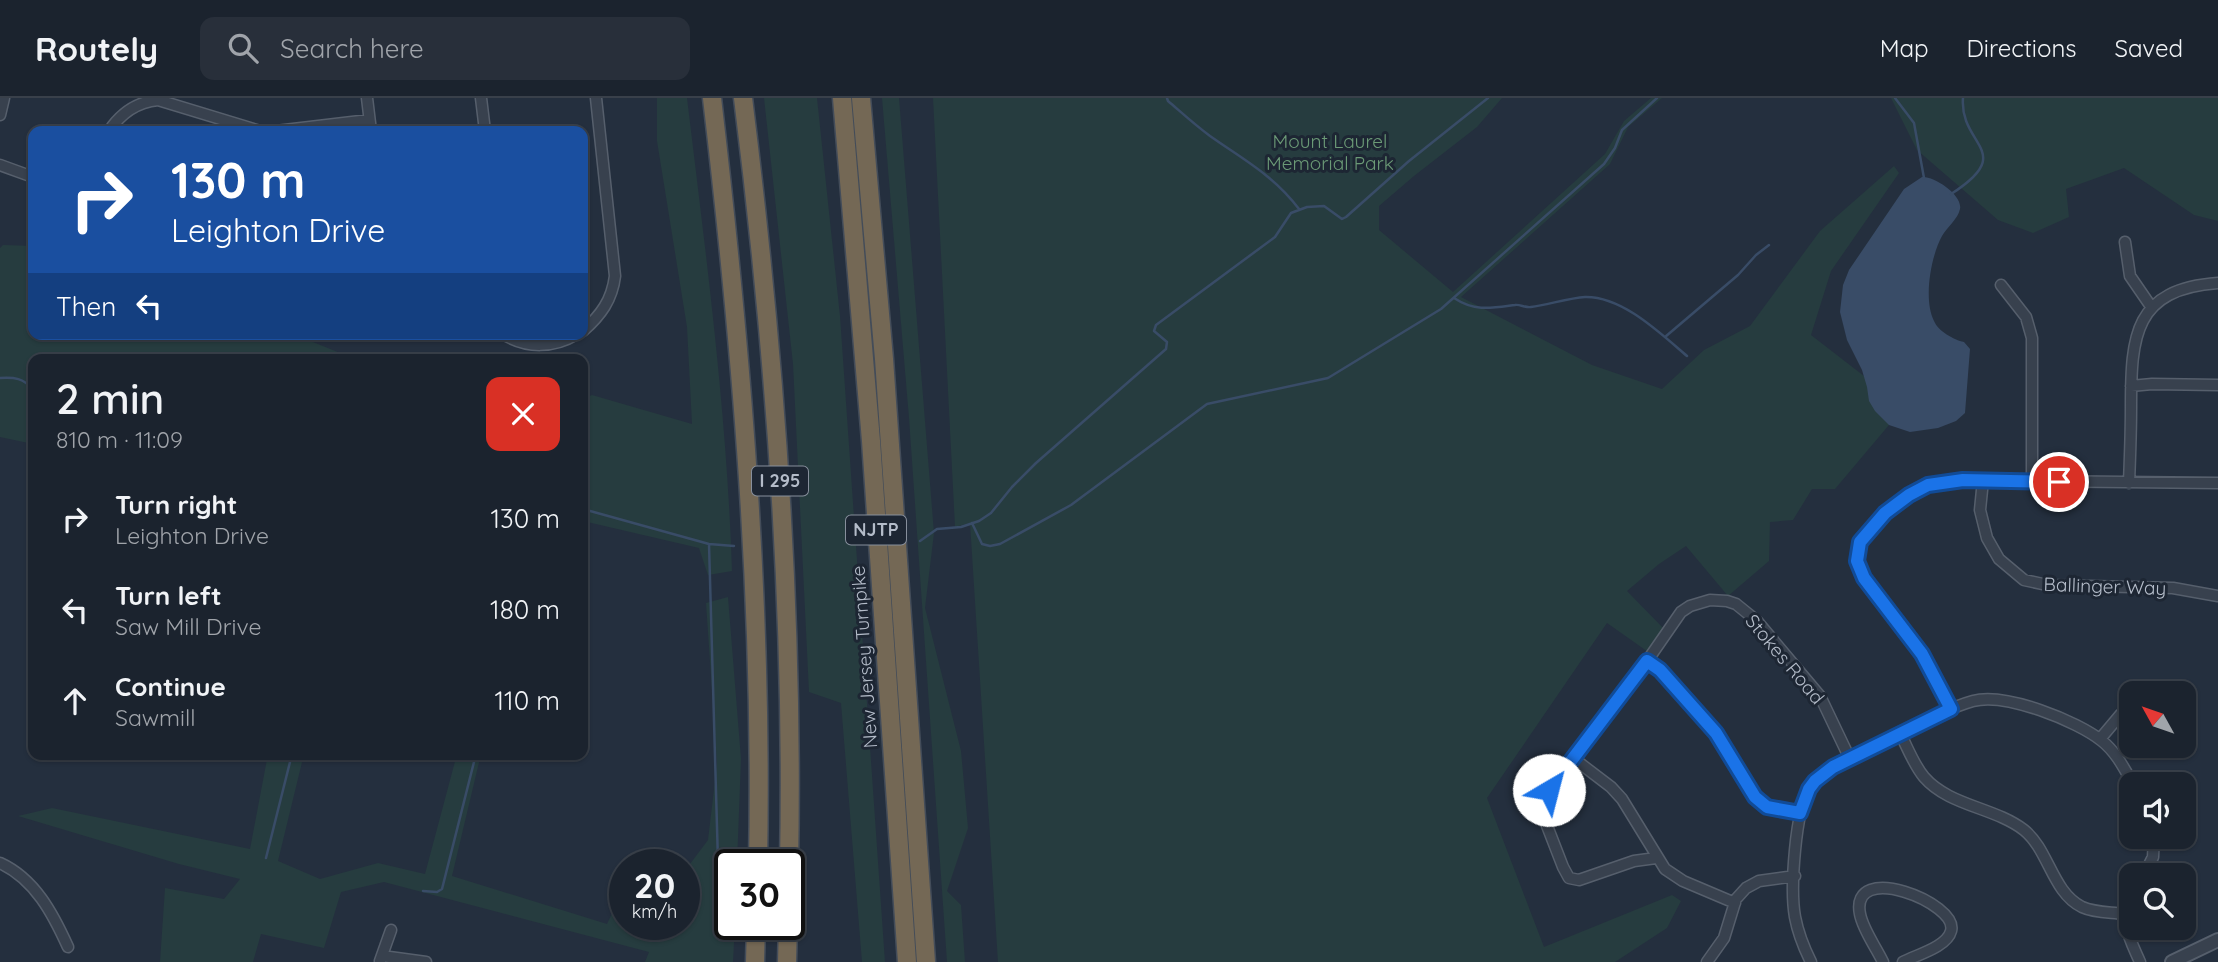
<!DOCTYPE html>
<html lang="en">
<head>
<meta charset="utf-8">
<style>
	:root { --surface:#1b232e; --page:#282f3a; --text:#f1f3f6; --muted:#a0a4aa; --line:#39404a }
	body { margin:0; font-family:Quicksand,sans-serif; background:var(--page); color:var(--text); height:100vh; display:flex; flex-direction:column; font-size:26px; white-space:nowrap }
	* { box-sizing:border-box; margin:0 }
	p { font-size:23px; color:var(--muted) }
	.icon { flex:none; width:38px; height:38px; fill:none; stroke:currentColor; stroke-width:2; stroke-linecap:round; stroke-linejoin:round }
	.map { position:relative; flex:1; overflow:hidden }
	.side { position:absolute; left:28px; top:256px; width:560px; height:406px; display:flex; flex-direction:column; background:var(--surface); border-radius:14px; box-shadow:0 2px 5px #0004,0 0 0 2px var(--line) }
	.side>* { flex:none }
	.hud { position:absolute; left:28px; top:28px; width:560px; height:214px; border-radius:14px; box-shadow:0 2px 5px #0004,0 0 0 2px var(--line); background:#1a4fa0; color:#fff; overflow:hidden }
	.needle { width:46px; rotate:310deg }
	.buttons { position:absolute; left:2119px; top:583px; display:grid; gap:14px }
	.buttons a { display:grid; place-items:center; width:77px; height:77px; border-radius:14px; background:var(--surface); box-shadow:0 2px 5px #0004,0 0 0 2px var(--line); font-size:35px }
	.speed { position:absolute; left:609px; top:751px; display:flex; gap:14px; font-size:35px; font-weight:700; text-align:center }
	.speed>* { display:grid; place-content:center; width:91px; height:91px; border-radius:50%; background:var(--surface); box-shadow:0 2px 5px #0004,0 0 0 2px var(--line); line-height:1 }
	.speed small { font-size:18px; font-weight:400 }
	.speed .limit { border:4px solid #111; border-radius:10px; background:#fff; color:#111 }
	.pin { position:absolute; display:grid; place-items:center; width:60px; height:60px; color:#fff; margin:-30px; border:4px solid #fff; border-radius:50%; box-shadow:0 2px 7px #0007 }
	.me { position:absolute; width:77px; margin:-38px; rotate:37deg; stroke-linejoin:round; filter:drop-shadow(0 0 5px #0008) }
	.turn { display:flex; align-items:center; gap:24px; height:147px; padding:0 28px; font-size:32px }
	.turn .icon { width:91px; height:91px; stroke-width:2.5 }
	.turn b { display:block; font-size:49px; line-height:60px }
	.then { display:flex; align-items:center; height:66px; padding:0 28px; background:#0003; gap:14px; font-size:26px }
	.round { display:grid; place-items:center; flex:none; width:74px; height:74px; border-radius:14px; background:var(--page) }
	.head { display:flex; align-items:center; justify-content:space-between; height:119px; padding:0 28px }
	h1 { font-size:42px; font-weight:600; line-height:52px }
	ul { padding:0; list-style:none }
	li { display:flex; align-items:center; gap:21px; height:91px; padding:0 28px }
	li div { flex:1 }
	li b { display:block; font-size:26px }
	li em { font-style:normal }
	header { display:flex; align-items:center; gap:42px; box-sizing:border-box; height:98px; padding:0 35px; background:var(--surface); border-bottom:2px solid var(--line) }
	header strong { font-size:33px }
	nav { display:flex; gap:38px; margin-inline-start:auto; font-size:24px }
	.search { width:490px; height:63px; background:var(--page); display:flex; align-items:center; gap:18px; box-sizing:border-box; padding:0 24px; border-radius:14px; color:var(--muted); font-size:26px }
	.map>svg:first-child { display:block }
	.green { fill:#263c3f }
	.water { fill:#394c67 }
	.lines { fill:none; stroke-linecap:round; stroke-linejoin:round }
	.stream { stroke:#394c67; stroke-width:2.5 }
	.minor-casing { stroke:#565f6c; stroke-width:13 }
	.tertiary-casing { stroke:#565f6c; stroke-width:16 }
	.motorway-casing { stroke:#434c59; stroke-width:21 }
	.minor { stroke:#38414e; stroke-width:10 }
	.tertiary { stroke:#38414e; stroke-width:12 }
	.motorway { stroke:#746855; stroke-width:18 }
	.route-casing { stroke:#114b97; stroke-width:18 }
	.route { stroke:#1a73e8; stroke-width:12 }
	.labels { text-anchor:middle; stroke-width:6; stroke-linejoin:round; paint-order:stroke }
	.shield { fill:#1d2633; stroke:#878f9c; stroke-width:2 }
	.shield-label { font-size:18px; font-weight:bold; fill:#b4bcc9 }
	.park-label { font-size:19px; fill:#6b9a76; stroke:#1d2633 }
	.street-label { font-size:19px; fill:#b4bcc9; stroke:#1d2633 }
</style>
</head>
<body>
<header>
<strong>Routely</strong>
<div class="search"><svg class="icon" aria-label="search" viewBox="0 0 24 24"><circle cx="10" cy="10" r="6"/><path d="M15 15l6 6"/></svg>Search here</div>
<nav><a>Map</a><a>Directions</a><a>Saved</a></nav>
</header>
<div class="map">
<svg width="2218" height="864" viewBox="0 0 2218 864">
	<rect width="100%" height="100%" fill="#242f3e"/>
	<path class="green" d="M657,0H687C706,157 727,315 732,473L708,477L699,450L583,423V301L592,297L692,326L687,229L657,43Z
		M764,0H817L840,218L885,864H862L841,605L809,594L793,266Z
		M882,0H899L934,435L925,510L961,653L968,730L947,793L961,807L965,864H947L909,320Z
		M933,0H1502L1477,29L1414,78L1379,108V132L1453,194L1605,56L1624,23L1651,0H1662L1628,29L1610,66L1461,199L1592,267L1662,291L1704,252L1750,228L1820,133L1894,68L1899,75L1831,173L1811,237L1864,278L1889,327L1835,391H1812L1793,422L1770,424L1769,463L1728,498L1686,448L1659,466L1627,493L1666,533L1651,556L1607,525L1487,700L1544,849L1672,797L1681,803L1667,830L1615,864H998L970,425L955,429Z
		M1891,0H2218V123L2194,117L2124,70L2066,91L2069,119L2033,135L1998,122L1917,52Z
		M3,147L33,148V236H293L355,261H33V346L0,339V150Z
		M728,499L741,661L737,766H730V826H735L733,864H645L649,854L384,784L341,794L324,850L261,836L253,864H160L165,790L224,801L240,781L179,766L18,718L52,710L250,751L268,656H304L278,763L320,781L378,765L425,776L457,656H481L452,778L607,826L625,788V826H684V774L708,742L717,666L706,505Z"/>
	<path class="water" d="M1922,79C1934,78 1963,97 1960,111C1958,121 1947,129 1942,138C1931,158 1923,201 1934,223C1938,233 1954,242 1964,244L1970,251L1965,315L1956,323L1938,330L1910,334L1889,327L1875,313L1869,303L1867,289L1862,272L1847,242L1840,214L1843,187L1849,172L1904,91Z"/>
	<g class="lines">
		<path class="stream" d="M1167,0L1168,3C1182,15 1195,27 1210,38C1244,62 1273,77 1299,111
			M1895,0L1914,25L1924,80
			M1951,96C2018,53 1959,48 1963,0
			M1454,200C1475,214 1492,210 1515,207C1520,206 1525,210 1531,209C1547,207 1569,200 1585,199C1622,198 1660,235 1687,258
			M1665,239L1738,177L1756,157L1769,147
			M0,280C14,279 24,280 33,292
			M583,411L709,446L734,448
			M972,425L982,446L990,448L1000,446L1071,407L1207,306L1328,280L1441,211L1604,66L1615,50L1622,32L1657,0
			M920,443L937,431L961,429L979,423L991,415L1012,389L1036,365L1166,251L1167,244L1154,233L1156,227L1275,139L1291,115L1307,109L1324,108L1342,121L1346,119L1409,63L1488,0
			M709,446L720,835
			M266,760L292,656
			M423,793L437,794L442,791L476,656"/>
		<defs>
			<path id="minor" d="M367,0L371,33
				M481,0L485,33
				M0,17L4,0
				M109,33C121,15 137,4 158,2L260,33H276L369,22
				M0,67L33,79
				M2125,144L2130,178L2152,210
				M2001,187L2026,219L2032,240V383
				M583,233C601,217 612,202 615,178L596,0
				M503,236C527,251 554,250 577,236
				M2131,288L2152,286L2218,287
				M1983,382L1980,412L1987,440L1999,461L2024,482L2047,487L2173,490L2218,498
				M2129,385C2130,360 2131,335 2131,309C2131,238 2134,191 2218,185
				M1647,563L1660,572L1716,635L1755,699L1767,709L1800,715
				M1951,611C1941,592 1932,572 1920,554C1905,530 1859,488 1857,461C1856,442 1872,427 1885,416C1905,398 1924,387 1951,382L2218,385
				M1901,637C1908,651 1914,667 1924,679C1949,708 1994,709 2024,732C2049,752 2052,794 2082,809C2095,815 2111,814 2124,816
				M2100,641L2121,616
				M1573,660L1611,689L1622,701L1665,771L1683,783L1735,805
				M1656,760L1634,763L1579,782L1569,780L1563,769L1544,720L1542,705L1544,698L1645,566L1681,514L1690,508L1710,502L1727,503L1736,506L1757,523L1820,598L1850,661
				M0,765C35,781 53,816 68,849
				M2144,777L2153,759L2154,738
				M2132,797C2119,824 2129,839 2140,864
				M382,858L426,864
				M380,863L391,832
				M1707,864L1724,840L1736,801L1746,790L1759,783L1795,778
				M1811,864C1804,850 1798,835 1795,819C1790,791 1795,712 1810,689C1826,666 1858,658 1882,646C1912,632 1941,612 1973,603C2005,594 2077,623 2102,643C2116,654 2124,670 2133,686
				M1883,864C1876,849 1863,832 1860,816C1849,762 1959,805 1951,833C1947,849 1916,857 1903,864"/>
			<path id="tertiary" d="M2172,864L2218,842"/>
			<path id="motorway" d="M712,0C742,255 763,510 758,766
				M743,0C775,254 794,511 789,767
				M842,0L871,343L907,864
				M861,0L884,261L926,864
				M755,864L756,826
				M787,864L788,826"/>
		</defs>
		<use href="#minor" class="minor-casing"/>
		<use href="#tertiary" class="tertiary-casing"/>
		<use href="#motorway" class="motorway-casing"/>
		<use href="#minor" class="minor"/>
		<use href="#tertiary" class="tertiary"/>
		<use href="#motorway" class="motorway"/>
	</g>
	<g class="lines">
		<defs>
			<path id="route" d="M1549,692L1647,563L1660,572L1716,635L1755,699L1767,709L1800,715L1809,691L1815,683L1833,669L1951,611L1922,556L1864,480L1857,463L1860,444L1885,415L1909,397L1928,387L1963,382L2059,384"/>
		</defs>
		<use href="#route" class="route-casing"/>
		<use href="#route" class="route"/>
	</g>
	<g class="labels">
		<g class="shield">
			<rect x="752" y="368.5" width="56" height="29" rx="5"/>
			<rect x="846" y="417.5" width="60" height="29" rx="5"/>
		</g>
		<g class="shield-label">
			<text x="780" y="389">I 295</text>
			<text x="876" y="438">NJTP</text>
		</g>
		<g class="park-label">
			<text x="1330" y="50">Mount Laurel<tspan x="1330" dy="22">Memorial Park</tspan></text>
		</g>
		<g class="street-label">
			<text transform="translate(2105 488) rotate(2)" y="7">Ballinger Way</text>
			<text transform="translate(864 559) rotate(-94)" y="7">New Jersey Turnpike</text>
			<text transform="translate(1785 561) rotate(50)" y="7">Stokes Road</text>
		</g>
	</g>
</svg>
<div class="buttons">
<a><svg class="needle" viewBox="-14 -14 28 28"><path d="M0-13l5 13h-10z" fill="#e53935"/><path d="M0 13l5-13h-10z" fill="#a0a4aa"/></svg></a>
<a><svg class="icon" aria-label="sound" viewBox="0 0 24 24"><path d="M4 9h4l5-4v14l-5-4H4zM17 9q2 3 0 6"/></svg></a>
<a><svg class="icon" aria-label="search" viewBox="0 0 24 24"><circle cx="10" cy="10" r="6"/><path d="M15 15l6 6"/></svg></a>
</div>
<div class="speed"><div>20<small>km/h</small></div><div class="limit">30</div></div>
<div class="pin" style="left:2059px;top:384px;background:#d93025"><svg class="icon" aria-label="arrive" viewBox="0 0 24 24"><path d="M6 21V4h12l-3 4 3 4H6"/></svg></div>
<svg class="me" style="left:1549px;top:692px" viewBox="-20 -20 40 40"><circle r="19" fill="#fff"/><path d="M0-13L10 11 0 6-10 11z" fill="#1a73e8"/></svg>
<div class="hud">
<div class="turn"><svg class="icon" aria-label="right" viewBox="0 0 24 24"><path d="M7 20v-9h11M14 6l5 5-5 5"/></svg><div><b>130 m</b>Leighton Drive</div></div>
<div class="then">Then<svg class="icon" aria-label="left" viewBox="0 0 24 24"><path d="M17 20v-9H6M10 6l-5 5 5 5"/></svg></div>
</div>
<section class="side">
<div class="head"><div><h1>2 min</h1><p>810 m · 11:09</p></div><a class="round" style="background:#d93025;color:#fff"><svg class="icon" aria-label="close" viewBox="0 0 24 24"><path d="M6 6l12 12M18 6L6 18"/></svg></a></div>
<ul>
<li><svg class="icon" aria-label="right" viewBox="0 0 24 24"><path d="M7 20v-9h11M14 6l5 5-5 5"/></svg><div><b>Turn right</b><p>Leighton Drive</p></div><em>130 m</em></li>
<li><svg class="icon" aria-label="left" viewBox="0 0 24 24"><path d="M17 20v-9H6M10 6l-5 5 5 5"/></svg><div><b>Turn left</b><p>Saw Mill Drive</p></div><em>180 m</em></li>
<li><svg class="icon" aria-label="ahead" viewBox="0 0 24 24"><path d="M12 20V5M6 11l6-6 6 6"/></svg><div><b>Continue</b><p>Sawmill</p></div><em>110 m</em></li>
</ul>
</section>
</div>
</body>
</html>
